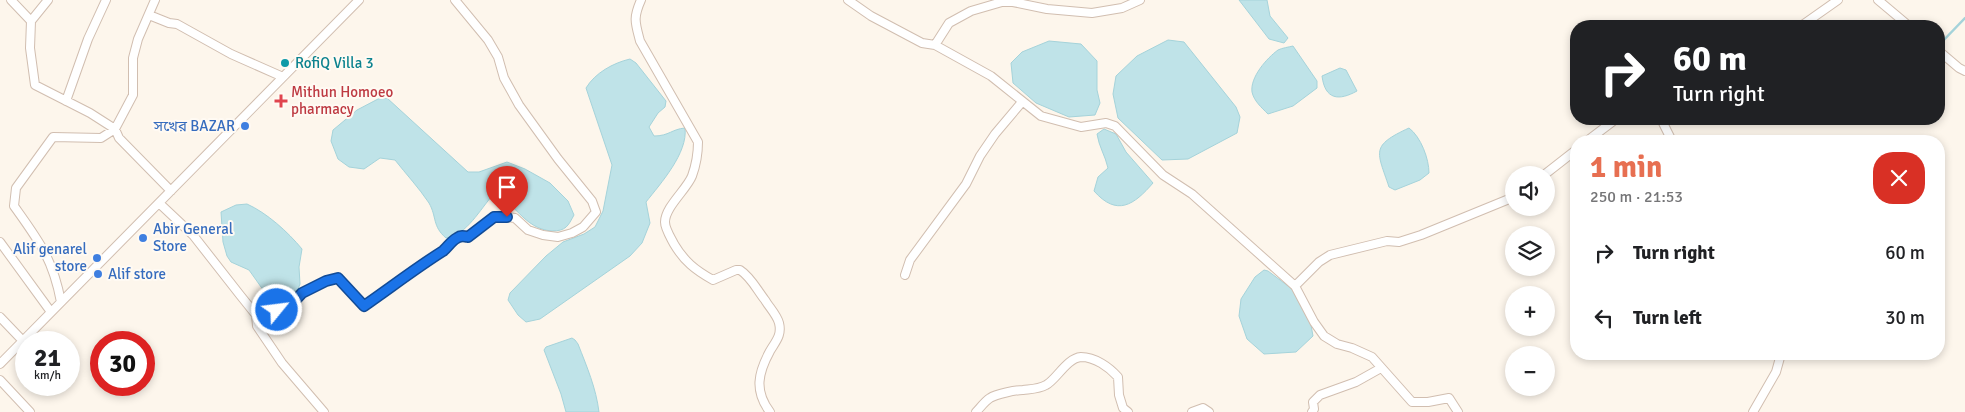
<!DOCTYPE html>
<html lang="en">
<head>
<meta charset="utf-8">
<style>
	:root { --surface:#fff; --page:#f6f6f6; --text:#202124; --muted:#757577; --accent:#e76f51 }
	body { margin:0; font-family:Signika,"Noto Sans Bengali",sans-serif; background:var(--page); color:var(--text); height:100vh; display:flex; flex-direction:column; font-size:19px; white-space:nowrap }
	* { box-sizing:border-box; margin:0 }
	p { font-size:16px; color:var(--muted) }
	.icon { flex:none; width:28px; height:28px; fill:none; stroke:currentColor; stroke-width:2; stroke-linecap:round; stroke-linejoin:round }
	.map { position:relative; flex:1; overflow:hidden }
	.panel { position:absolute; left:1570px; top:135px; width:375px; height:225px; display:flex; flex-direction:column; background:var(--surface); border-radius:20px; box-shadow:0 2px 8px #0003 }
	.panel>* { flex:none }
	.guide { position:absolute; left:1570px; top:20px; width:375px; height:105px; border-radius:20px; box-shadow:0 2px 8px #0003; background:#202124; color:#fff; overflow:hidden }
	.buttons { position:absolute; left:1505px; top:166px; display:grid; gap:10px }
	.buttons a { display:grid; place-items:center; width:50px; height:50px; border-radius:50%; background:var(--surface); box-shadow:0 2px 8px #0003; font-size:25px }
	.speed { position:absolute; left:15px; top:331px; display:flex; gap:10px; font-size:25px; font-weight:700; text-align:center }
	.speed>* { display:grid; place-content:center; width:65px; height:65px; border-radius:50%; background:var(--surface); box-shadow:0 2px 8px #0003; line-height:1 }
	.speed small { font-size:12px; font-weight:400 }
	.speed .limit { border:8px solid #d22; background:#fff; color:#111 }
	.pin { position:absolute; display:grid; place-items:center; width:42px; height:42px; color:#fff; margin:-51px -21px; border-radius:50% 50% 50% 0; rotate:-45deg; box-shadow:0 0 5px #0007 }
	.pin .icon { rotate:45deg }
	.me { position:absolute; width:55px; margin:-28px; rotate:61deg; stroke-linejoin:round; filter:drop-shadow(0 0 4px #0008) }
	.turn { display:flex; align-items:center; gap:18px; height:105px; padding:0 20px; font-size:22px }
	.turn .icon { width:65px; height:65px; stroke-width:2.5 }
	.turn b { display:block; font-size:35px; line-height:42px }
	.round { display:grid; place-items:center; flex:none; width:52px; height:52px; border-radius:20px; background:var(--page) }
	.summary { display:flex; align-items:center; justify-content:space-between; height:85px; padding:0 20px }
	h1 { font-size:30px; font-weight:700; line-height:38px; color:var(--accent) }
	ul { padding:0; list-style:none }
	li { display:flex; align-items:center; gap:15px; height:65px; padding:0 20px }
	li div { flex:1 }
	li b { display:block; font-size:19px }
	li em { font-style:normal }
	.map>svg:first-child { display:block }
	.water { fill:#bfe3e8; stroke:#a5d3da }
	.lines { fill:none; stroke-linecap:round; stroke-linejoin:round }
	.stream { stroke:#a5d3da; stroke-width:2.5 }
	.minor-casing { stroke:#d1beb0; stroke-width:10 }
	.minor { stroke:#fff; stroke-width:8 }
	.route-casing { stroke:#114b97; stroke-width:12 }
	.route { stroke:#1a73e8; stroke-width:9 }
	.culture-dot { fill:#0f9aa8; stroke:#fffaf3; stroke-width:2 }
	.health-dot { fill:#e0444e; stroke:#fffaf3; stroke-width:2 }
	.shop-dot { fill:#3f7fe0; stroke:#fffaf3; stroke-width:2 }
	.labels { text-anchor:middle; stroke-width:4; stroke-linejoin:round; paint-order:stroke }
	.culture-label { font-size:15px; fill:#0d838f; stroke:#fffaf3; text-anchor:start }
	.health-label { font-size:15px; fill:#be3a42; stroke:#fffaf3; text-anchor:start }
	.shop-label { font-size:15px; fill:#366cbe; stroke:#fffaf3; text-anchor:end }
</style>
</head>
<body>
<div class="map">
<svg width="1965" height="412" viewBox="0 0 1965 412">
	<rect width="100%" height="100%" fill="#fdf6ec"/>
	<path class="water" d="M1239,0H1267L1270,16L1288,38L1284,43L1269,39Z
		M1168,40L1184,42L1236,107L1240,117L1237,133L1188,159L1162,160L1118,118L1113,94L1116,76L1137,56Z
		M1049,41L1081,44L1097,61V90L1100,103L1095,115L1069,117L1036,103L1013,83L1011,63L1022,52Z
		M1293,46L1317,81V88L1293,106L1268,114C1261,107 1254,101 1252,92C1250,77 1267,58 1278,50C1282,48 1289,47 1293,46Z
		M630,59L636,63L666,101L665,107L658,113L649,127L654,136C669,136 672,129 685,128C688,153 661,183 646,202L650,223L642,243L630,256L540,319L526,322L518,315L508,300L510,293L546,256L563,242L584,234L595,227L603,211L612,165L586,88C595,73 613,63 630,59Z
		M1340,68L1346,70L1357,91C1339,101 1325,100 1322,76Z
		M387,98L468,172H479L507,162L525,169L550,183L568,201L574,215C568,226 566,231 552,231C523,229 515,200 493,195C480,209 467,235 446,238C432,226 437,217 429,203C419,188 406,174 395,160L380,158L364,169L349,167L338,159L331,141L333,130L357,110L378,99Z
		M1409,128C1421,137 1429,159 1429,173L1420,180L1395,190L1389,187C1377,151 1370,146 1409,128Z
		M1104,129L1116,134L1126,152L1153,183C1134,205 1117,217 1094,191L1098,177L1108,168C1105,155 1099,147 1097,134Z
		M247,204C267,213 288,232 302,249L299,267L300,284L298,289L277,302L271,301L249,270L231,262L227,256L223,242L221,212L236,205Z
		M1264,270L1268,271L1292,289L1311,325L1313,336L1296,352L1264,354L1247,339L1239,316L1241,299L1255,277Z
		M572,338L575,340L578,344C587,367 596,388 599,412H566L561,394L544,350L546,347Z"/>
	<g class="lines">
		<path class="stream" d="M1939,45L1965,18"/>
		<defs>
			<path id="minor" d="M11,0L31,21L30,48L35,85L90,113L115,129L119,138L171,191
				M641,0C633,18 635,22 640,41L698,142C698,153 696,165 692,176C687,189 665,207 665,222C665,229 671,238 674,244C684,261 695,270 713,280L736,270H740C751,277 757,290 765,300C769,307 777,315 779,323C782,335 776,341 770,351C758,373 754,391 770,412
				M848,0L871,16L922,43L935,45L991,76L1041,116L1081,127L1106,123L1115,126L1163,175L1192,194L1295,286L1314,322L1324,336L1337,344L1352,348L1372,357L1412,402H1428L1449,398L1458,412
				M1878,0L1909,26
				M149,15L169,23L177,24L231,54L283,77
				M31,21L48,0
				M1628,26H1629
				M1801,26L1838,0
				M935,45L949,23L971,11L1002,2H1013L1047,9L1092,13L1122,8L1140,0
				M1939,51L1959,68L1965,71
				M66,101L88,39L106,0
				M1661,119L1672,141
				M1587,141L1616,119
				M1544,175L1576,150
				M159,203L193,235L240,295L256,315L257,326L282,363L324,412
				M0,242L51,312
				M905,275L910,260L966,184L980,156L995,134L1022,102
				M1295,286L1319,262L1330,255L1387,241L1399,242L1421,235L1514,197
				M61,302C53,259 39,241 14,206L16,188L53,137L101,138L115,129L133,95V58L138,39L155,0
				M256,315L291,305L302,293L326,281L338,278L364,306C391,288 416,268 443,251C449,247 451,241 457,237C461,235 464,236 468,237L494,217H507L515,218L528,230L543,235L558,237L572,233L583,227L596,212L592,201L558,159L519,105L504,78L498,57L488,40L455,0
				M0,317L23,341
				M0,364L359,0
				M0,380L30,412
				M976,412C980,408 985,401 990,398C996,394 1016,390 1023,390C1031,389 1039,389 1046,385C1056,380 1067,358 1081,357C1095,357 1109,367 1118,377L1119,395L1123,408L1128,412
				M1192,412L1203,408L1209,412
				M1312,412L1314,409L1313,402L1320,395L1356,382L1381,368
				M1753,412L1776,372L1781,354"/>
		</defs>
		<use href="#minor" class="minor-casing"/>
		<use href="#minor" class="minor"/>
	</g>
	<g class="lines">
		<defs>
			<path id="route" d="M277,310L291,305L302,293L326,281L338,278L364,306C390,288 416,268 443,251C448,247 451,241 457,238C461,235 464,236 468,237L494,217H507"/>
		</defs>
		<use href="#route" class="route-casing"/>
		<use href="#route" class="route"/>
	</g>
	<circle class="culture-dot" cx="285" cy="63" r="5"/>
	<path class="health-dot" d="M278.5 93.5h5v5h5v5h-5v5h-5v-5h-5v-5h5z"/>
	<g class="shop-dot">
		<circle cx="245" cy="126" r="5"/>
		<circle cx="143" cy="238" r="5"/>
		<circle cx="97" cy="258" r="5"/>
		<circle cx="98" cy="274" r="5"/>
	</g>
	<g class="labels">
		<g class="culture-label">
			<text x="295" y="68">RofiQ Villa 3</text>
		</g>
		<g class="health-label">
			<text x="291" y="97">Mithun Homoeo<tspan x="291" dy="17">pharmacy</tspan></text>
		</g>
		<g class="shop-label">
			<text x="235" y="131">সখের BAZAR</text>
			<text x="153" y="234" text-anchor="start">Abir General<tspan x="153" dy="17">Store</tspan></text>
			<text x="87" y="254">Alif genarel<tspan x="87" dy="17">store</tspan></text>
			<text x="108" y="279" text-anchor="start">Alif store</text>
		</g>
	</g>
</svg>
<div class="buttons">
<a><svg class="icon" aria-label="sound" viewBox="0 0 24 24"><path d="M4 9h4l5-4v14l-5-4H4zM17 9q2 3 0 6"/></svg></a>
<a><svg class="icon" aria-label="layers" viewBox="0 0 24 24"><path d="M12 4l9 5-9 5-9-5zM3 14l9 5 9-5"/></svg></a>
<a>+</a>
<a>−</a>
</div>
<div class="speed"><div>21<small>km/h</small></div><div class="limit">30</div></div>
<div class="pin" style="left:507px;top:217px;background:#d93025"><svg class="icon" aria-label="arrive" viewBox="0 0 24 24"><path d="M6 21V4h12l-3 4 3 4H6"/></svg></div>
<svg class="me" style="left:277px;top:310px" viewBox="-20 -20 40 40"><circle r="17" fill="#1a73e8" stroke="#fff" stroke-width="3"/><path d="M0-11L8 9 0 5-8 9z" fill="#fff"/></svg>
<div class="guide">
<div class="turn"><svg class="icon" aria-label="right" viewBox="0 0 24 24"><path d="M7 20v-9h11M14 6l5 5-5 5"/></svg><div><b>60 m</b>Turn right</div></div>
</div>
<section class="panel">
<div class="summary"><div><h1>1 min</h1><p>250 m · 21:53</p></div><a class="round" style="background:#d93025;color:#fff"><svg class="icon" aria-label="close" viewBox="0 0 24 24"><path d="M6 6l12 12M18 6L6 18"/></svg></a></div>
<ul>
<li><svg class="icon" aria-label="right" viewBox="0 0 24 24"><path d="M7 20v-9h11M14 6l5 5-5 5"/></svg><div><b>Turn right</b></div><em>60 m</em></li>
<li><svg class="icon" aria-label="left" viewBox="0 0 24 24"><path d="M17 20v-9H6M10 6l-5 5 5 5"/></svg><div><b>Turn left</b></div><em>30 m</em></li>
</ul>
</section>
</div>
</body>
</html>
